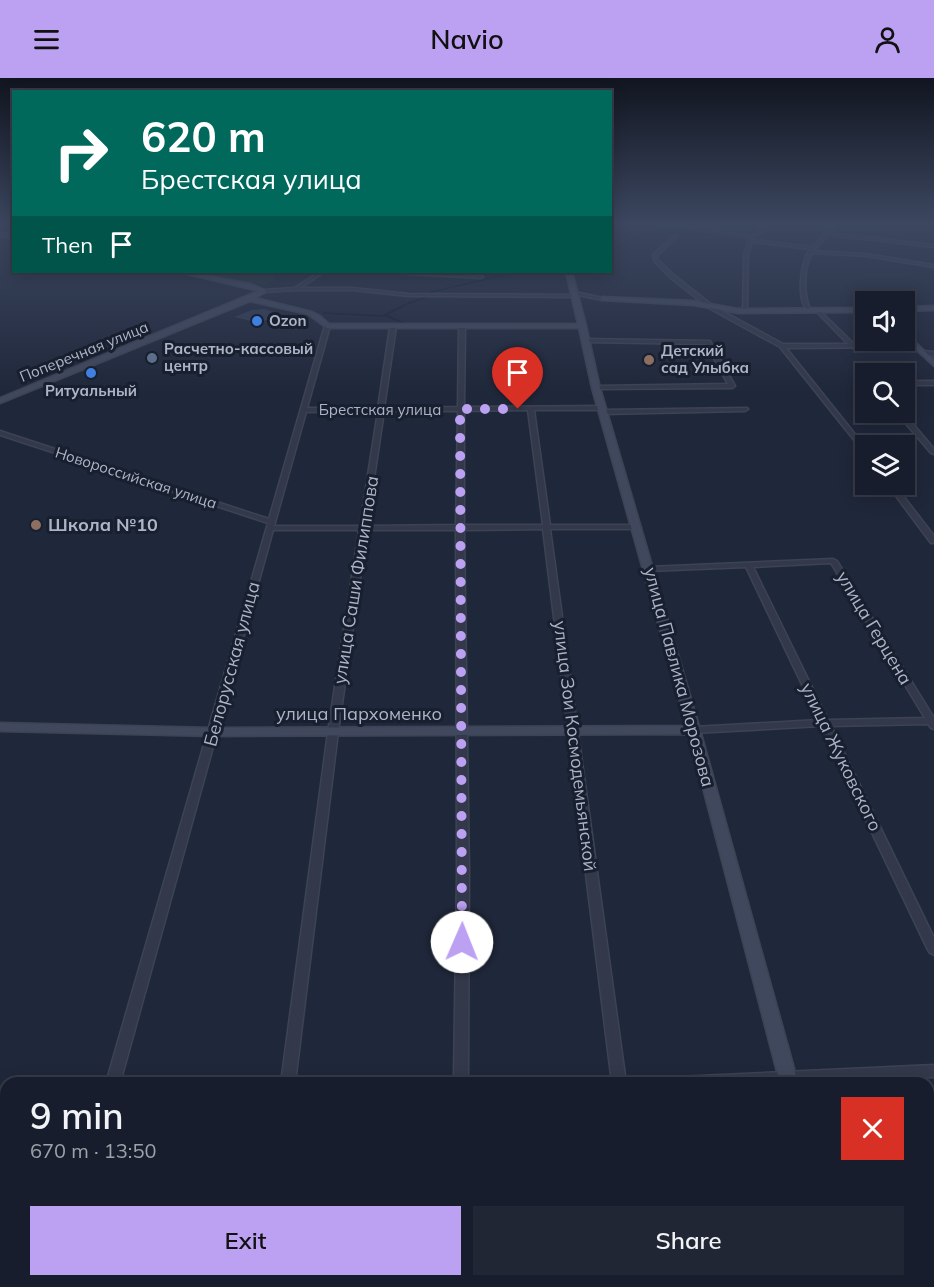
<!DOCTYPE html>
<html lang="en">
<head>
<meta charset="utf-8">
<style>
	:root { --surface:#171d2c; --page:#202634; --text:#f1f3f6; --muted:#9ea2a9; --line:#363b48; --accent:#bca0f2 }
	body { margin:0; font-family:Mulish,sans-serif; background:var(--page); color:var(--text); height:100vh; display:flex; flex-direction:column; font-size:22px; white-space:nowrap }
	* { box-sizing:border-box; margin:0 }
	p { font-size:20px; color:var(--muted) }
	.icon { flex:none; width:33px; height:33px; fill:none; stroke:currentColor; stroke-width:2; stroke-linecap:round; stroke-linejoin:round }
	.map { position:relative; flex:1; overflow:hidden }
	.drawer { position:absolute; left:0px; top:999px; width:934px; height:210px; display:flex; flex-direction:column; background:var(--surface); border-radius:18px 18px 0 0; box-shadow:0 3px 15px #0003,0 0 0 2px var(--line) }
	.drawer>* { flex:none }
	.top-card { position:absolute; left:12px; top:12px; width:600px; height:183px; border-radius:0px; box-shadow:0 3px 15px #0003,0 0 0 2px var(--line); background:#00695c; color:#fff; overflow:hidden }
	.tools { position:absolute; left:855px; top:213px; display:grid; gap:12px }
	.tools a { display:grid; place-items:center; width:60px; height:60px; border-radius:0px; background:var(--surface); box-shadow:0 3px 15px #0003,0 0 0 2px var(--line); font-size:30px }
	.pin { position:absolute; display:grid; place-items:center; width:51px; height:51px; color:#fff; margin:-62px -26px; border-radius:50% 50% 50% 0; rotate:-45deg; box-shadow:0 0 6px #0007 }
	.pin .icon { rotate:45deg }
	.me { position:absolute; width:66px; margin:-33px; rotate:1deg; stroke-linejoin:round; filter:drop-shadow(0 0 4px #0008) }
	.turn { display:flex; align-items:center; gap:21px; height:126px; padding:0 30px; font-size:27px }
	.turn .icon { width:78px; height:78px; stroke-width:2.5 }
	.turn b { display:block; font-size:42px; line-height:51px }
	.then { display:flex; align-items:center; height:57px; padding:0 30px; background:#0003; gap:12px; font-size:22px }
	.round { display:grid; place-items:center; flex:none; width:63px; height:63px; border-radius:0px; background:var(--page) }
	.headline { display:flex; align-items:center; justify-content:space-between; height:102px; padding:0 30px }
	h1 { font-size:36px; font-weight:600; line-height:45px }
	.primary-button { display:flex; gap:12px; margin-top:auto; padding:12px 30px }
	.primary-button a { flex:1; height:69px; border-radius:0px; background:var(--accent); color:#111; font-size:24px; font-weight:600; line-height:69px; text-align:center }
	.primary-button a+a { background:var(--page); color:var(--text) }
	header { display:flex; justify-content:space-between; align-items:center; height:78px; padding:0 30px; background:var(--accent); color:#111; font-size:27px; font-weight:600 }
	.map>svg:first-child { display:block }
	.green { fill:#21343b }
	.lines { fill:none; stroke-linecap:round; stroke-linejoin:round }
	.stream { stroke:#121d37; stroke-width:1.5 }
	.building { fill:#313a51 }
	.street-casing { stroke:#3c4353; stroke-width:3 }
	.secondary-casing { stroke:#3c4353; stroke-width:3 }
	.street { fill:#33394a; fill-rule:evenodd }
	.secondary { fill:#40485d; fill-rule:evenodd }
	.route { stroke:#bca0f2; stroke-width:10; stroke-dasharray:0 18 }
	.shop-dot { fill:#3f7fe0; stroke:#181f2e; stroke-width:2 }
	.service-dot { fill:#5c6f8a; stroke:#181f2e; stroke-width:2 }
	.education-dot { fill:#8d6e63; stroke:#181f2e; stroke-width:2 }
	.labels { text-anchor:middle; stroke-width:6; stroke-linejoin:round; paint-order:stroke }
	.far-poi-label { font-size:15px; font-weight:bold; fill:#adb4c7; stroke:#181f2e; text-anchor:start }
	.far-street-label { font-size:15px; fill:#adb4c7; stroke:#181f2e }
	.poi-label { font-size:18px; font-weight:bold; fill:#adb4c7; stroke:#181f2e; text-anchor:start }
	.street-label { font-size:18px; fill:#adb4c7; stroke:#181f2e }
</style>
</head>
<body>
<header><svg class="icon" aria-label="menu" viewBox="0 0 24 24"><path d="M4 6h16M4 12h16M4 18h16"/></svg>Navio<svg class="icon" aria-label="person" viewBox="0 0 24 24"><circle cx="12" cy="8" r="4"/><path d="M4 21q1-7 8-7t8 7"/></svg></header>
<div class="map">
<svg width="934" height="1209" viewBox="0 0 934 1209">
	<rect width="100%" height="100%" fill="#1f273a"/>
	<path class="green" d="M684,152L692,154L632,159L627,160L629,163L611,166V162L631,154Z
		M198,194H275V202L263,207Z"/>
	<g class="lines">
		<path class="stream" d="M710,156L756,160L768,152L762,146
			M610,164C641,153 673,152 705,156
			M380,213L425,216
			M431,216V214L517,194
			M324,235L383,238L409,225L431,218
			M385,237L408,247"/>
	</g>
	<path class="building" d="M264,231L282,236L259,245L234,239L252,232Z"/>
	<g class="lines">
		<defs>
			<path id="street" d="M659,146H671L752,158L763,150L766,151L753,160Z
				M835,146H840L830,155L934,167V169L828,157L813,173L866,176L934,187V189L866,178L812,175C803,191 803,217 811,233L809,234C795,222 801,185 810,171L752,164L748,177L747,233L743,234L744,177L749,163H747V161L812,169Z
				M674,157L677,158L657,178L658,182L675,198L713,228L783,266H848L817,234V233L819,232L854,266H917L918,267L915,269L786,270L866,370V377L780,269L709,230L671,200L654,183L653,177Z
				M320,194H324L300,210H353L409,216L575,217L577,218L575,219L409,218L353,212H295L264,214L262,213L264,212L294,210Z
				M389,194H406L481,198L483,199L481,200L391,195Z
				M575,214L603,220L605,221L603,222L573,216V214Z
				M325,247L330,248L307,330H378L390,249L393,247L396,249L384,330L458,329L459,249L462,247L465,249L464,329L602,328L605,330L602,332H534L550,447H637L641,449L637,451H550L626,1005H612L543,451L464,452L469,794L468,999H518L523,1001L525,1005H396L398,1001L403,999H454L457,794L456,452H367L338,654L295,1005H281L328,654L359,452H273L120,1005H106L268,445L0,357V353L269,441ZM528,332L543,447H464V333ZM378,333L360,448H274L306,334ZM384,333H458L456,447L367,448Z
				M586,261L710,263L735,308L732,310L594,311L593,310L596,308L728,306L706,266L584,264L583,263Z
				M923,273L934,274V278L921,276L920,275Z
				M904,303H934V307H904Z
				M747,330L748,331L745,333L603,336L600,334L603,332Z
				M896,334H903L934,371V376L931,375Z
				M887,406H894L934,458V465H931Z
				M833,481L837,483L934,640V651L931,650L928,646L831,648L934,860V877L930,875L928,872L821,648L694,655L689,652L694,649L819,642L746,489L649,493L645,491L649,489ZM831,485L925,640L828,642L753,489Z
				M934,987V999L806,1005H671L673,1001L678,999Z
				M0,1014H6V1026H0Z"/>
			<path id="secondary" d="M0,154L14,157V161L0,158Z
				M179,194H188L251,206L267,213L255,220L312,234L320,238L329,246H578L566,194H572L586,248L600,310L700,652L798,1005H780L689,656L213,658L0,653V645L213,650L687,648L592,310L579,250H327L308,236L250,223L0,325V320L259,213Z
				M603,219L694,223L738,231L866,230V234L738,235L694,227L601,222V220Z
				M934,228V232L904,233V229Z
				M904,254L934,282V288L904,260Z
				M833,1203H853L855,1209H835Z"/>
		</defs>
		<use href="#street" class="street-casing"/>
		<use href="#secondary" class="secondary-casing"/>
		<use href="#street" class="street"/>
		<use href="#secondary" class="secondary"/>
	</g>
	<linearGradient id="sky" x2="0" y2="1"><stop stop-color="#111520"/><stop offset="0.46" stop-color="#3c4760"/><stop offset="1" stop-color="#3c4760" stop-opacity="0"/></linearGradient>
	<rect width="934" height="316" fill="url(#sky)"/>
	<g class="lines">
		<path class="route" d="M462,864L460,331H518"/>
	</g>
	<g class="shop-dot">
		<circle cx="257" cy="243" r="6"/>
		<circle cx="91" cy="295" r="6"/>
	</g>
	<circle class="service-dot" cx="152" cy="280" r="6"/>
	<g class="education-dot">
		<circle cx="649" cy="282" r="6"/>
		<circle cx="36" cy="447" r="6"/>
	</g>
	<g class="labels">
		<g class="far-poi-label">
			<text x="269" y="248">Ozon</text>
			<text x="164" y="276">Расчетно-кассовый<tspan x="164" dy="17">центр</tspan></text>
			<text x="661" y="278">Детский<tspan x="661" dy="17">сад Улыбка</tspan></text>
			<text x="91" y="318" text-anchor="middle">Ритуальный</text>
		</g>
		<g class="far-street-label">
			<text transform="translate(84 274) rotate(-22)" y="5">Поперечная улица</text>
			<text x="380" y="337">Брестская улица</text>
			<text transform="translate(136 400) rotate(18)" y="5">Новороссийская улица</text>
		</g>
		<g class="poi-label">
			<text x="48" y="453">Школа №10</text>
		</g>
		<g class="street-label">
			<text transform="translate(356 502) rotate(-81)" y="6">улица Саши Филиппова</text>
			<text transform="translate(874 550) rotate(59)" y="6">улица Герцена</text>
			<text transform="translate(232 586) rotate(-75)" y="6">Белорусская улица</text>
			<text transform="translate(679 599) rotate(75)" y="6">улица Павлика Морозова</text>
			<text x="359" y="642">улица Пархоменко</text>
			<text transform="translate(575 668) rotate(83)" y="6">улица Зои Космодемьянской</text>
			<text transform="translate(841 679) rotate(64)" y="6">улица Жуковского</text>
		</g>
	</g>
</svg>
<div class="tools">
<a><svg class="icon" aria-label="sound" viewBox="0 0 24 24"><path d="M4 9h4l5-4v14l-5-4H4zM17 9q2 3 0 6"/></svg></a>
<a><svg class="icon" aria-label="search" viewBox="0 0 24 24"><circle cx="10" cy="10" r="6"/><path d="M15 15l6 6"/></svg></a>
<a><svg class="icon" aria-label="layers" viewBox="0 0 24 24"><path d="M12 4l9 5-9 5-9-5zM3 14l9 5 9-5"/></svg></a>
</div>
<div class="pin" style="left:518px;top:331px;background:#d93025"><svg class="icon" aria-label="arrive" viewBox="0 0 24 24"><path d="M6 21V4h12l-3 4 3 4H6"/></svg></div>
<svg class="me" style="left:462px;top:864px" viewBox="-20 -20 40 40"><circle r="19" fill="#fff"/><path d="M0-13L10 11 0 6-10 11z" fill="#bca0f2"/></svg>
<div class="top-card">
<div class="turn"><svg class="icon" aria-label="right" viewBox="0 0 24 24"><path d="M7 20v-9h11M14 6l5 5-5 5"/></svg><div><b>620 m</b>Брестская улица</div></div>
<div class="then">Then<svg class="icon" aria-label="arrive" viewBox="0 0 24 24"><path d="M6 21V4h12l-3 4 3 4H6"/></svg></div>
</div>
<section class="drawer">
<div class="headline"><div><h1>9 min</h1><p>670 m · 13:50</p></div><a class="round" style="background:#d93025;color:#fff"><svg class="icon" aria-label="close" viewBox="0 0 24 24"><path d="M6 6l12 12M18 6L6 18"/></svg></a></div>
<div class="primary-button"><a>Exit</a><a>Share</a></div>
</section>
</div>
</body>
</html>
